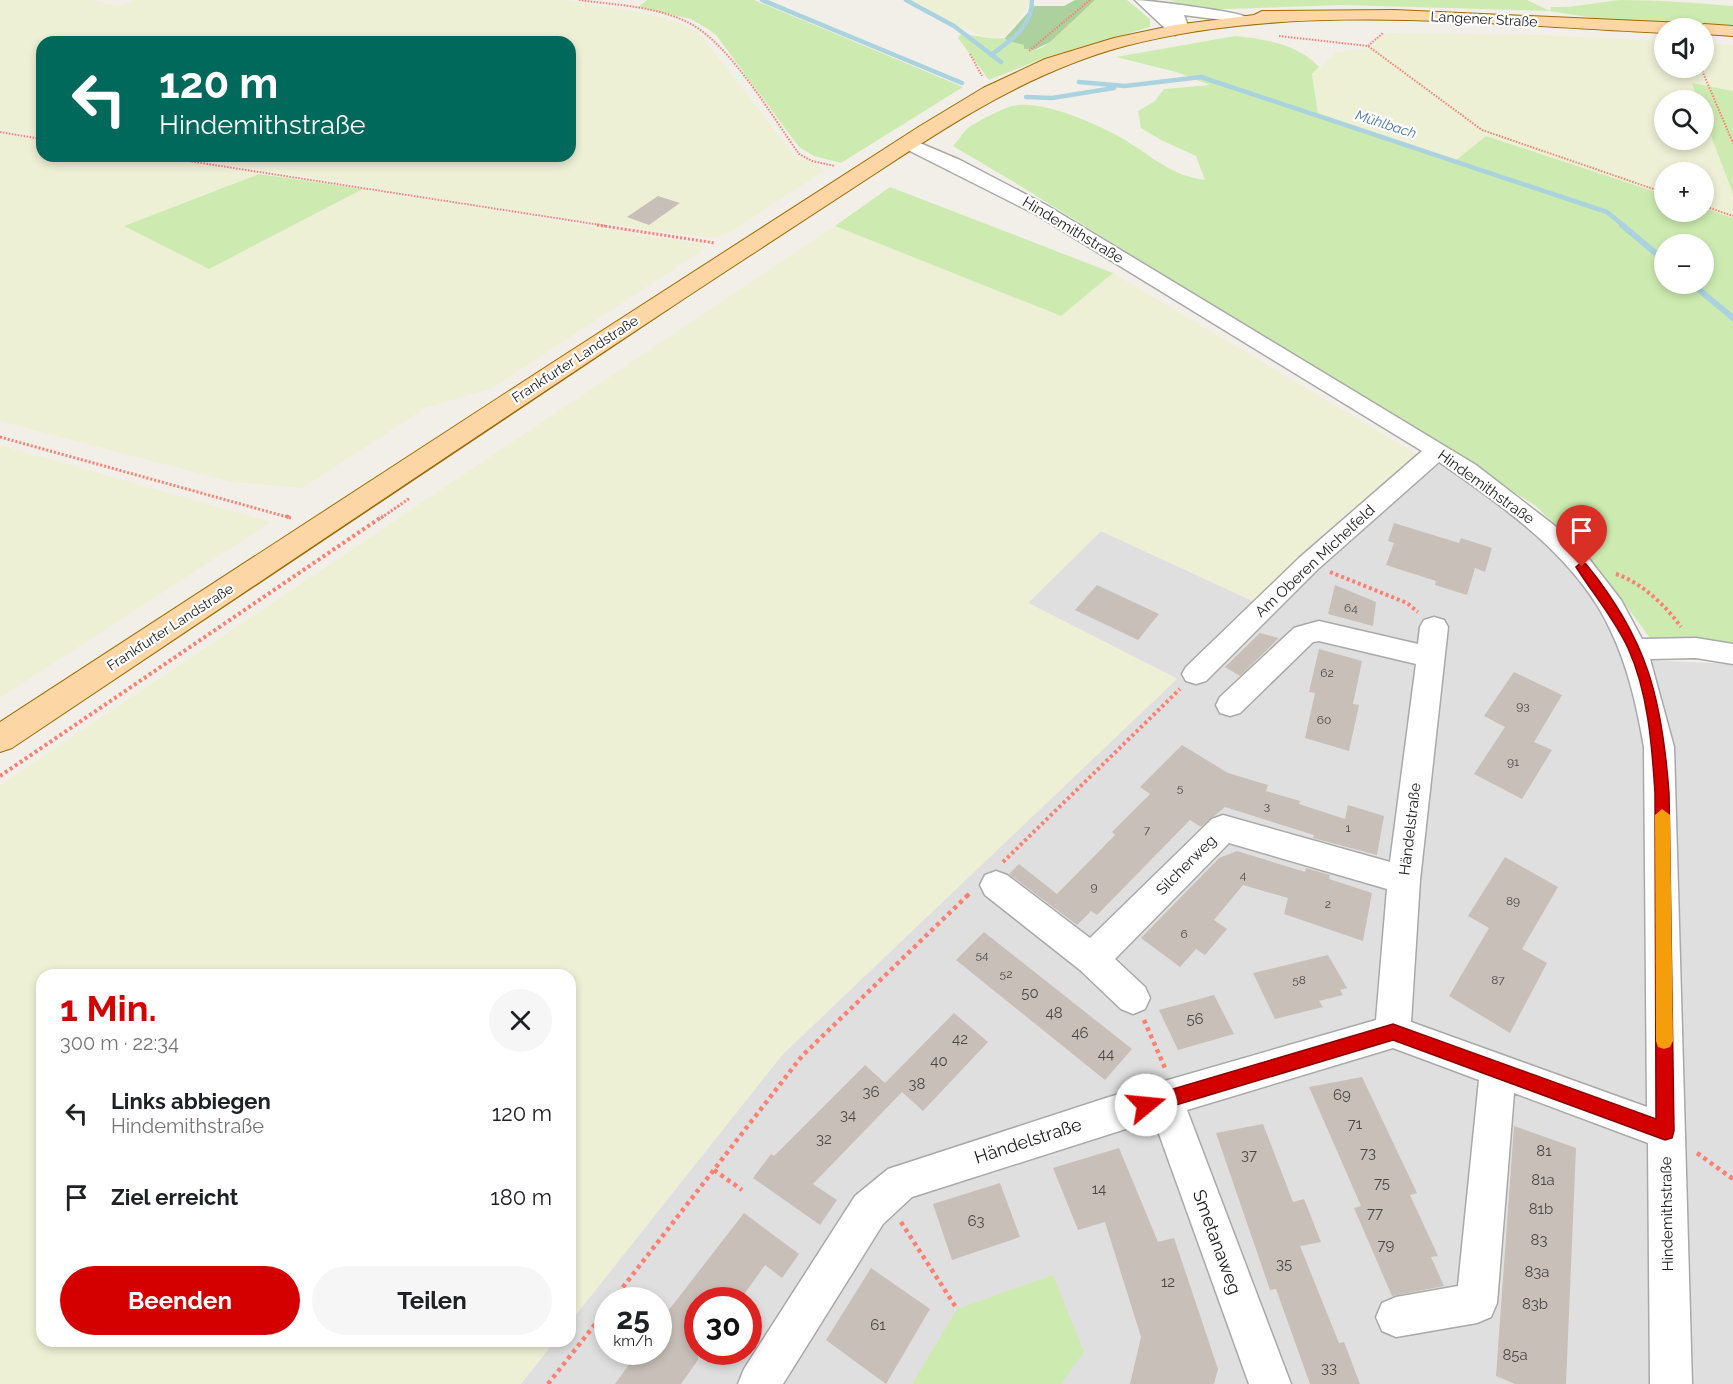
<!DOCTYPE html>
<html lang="de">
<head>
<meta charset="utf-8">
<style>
	:root { --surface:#fff; --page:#f6f6f6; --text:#202124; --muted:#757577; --accent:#d40000 }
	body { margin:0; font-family:Raleway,sans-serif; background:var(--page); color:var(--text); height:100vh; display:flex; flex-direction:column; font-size:22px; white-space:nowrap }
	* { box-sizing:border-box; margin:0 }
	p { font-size:20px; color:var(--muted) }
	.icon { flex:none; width:33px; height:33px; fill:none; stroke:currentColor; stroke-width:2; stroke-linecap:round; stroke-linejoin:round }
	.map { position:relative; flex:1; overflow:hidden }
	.panel { position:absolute; left:36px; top:969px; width:540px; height:378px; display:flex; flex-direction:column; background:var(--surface); border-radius:18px; box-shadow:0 3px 9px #0003 }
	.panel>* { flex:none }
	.top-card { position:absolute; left:36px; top:36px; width:540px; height:126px; border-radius:18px; box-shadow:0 3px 9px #0003; background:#00695c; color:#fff; overflow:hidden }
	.fabs { position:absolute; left:1654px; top:18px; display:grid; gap:12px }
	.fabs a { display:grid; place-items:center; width:60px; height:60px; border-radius:50%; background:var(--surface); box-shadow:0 3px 9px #0003; font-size:30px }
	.speed { position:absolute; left:594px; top:1287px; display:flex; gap:12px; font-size:30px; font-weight:700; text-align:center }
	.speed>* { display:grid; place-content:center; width:78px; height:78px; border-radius:50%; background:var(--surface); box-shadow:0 3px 9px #0003; line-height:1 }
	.speed small { font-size:15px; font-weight:400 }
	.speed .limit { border:9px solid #d22; background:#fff; color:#111 }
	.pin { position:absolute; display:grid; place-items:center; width:51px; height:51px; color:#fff; margin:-62px -26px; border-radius:50% 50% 50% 0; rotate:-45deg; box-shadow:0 0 6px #0007 }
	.pin .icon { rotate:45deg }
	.me { position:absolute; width:66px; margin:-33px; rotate:73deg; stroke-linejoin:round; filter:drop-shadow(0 0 4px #0008) }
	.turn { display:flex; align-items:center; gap:21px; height:126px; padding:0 24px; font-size:27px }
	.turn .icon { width:78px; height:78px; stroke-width:2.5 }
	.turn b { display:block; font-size:42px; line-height:51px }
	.round { display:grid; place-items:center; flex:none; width:63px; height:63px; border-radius:32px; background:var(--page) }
	.overview { display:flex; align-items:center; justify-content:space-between; height:102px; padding:0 24px }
	h1 { font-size:36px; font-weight:700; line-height:45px; color:var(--accent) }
	.action { display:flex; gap:12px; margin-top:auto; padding:12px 24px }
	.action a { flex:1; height:69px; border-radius:36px; background:var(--accent); color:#fff; font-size:24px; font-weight:700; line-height:69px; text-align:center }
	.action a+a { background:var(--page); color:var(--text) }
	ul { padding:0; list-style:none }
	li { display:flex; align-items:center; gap:18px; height:84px; padding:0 24px }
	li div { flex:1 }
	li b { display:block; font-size:22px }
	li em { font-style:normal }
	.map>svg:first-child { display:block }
	.residential { fill:#e0dfdf; fill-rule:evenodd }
	.farmland { fill:#eef0d5 }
	.grass { fill:#cdebb0; fill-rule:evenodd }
	.forest { fill:#add19e }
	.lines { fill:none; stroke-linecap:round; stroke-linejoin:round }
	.stream-far1 { stroke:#aad3df; stroke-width:4.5 }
	.stream { stroke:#aad3df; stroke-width:6 }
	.building { fill:#c7bfb8 }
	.minor-casing { stroke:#a9a9a9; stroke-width:3 }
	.major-casing { stroke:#a06b00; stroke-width:2 }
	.path-far3 { stroke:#fa8072; stroke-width:2; stroke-dasharray:1.5 1.5; stroke-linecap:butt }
	.path-far2 { stroke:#fa8072; stroke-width:3; stroke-dasharray:2 2; stroke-linecap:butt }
	.path-far1 { stroke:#fa8072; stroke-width:4; stroke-dasharray:3 3; stroke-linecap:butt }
	.path { stroke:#fa8072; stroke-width:4.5; stroke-dasharray:4 4; stroke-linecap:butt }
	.minor { fill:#fff; fill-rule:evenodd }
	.major { fill:#fcd6a4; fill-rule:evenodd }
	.route { fill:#d40000; stroke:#8a0000; stroke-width:1.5 }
	.slow { fill:#f59e0b }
	.labels { text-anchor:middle; stroke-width:4.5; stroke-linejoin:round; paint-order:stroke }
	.number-label { font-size:12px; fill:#4b4948 }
	.far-street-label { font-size:14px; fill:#222; stroke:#fff }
	.far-water-label { font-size:14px; font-style:italic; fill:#4a7aab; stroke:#fff }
	.street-label { font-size:15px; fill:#222; stroke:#fff }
	.near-number-label { font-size:15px; fill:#4b4948 }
	.near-street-label { font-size:18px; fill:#222; stroke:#fff }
</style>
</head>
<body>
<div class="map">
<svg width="1733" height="1384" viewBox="0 0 1733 1384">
	<rect width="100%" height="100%" fill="#f2efe9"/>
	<path class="residential" d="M1431,459L1522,518L1582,579L1624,659L1733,664V1384H521L555,1341H570V1322L782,1055L1176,678L1028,603L1101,531L1257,603ZM608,1300H658V1352H608ZM698,1300H748V1352H698Z"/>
	<path class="farmland" d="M0,0H91L119,6L135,0H566L653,15L675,21L699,33L795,156L822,167L824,171L726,235L709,238L543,215L174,156H570V42H42V136L0,130Z
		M912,0H1029L1027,8L1006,36L991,39L963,28Z
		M1390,33L1541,35L1665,41V68H1704V43L1733,45V91L1692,84L1698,100H1665V140H1704V117L1733,194V218L1704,208V172H1665V195L1486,136L1456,160L1318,113L1312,74L1337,52L1373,48L1378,37Z
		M0,133L42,140V156H145L259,174L125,226L209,269L363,189L700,244L704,249L493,388L425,408L303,488L231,482L0,421Z
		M835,226L1061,316L1113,273L1418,455L1257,603L1101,531L1028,603L1177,679L782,1055L570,1322V975H42V1341H555L520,1384H0V785Z
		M0,445L271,522L0,698Z"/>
	<path class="grass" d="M647,0H754L963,87L841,163L814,156L799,147L716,35L708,29L691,19L638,7Z
		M1095,0H1127L1150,19V27L1044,58L989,80L958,38L960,35C976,34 989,40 1005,38L1007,41L1025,45L1024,49C1044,56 1057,33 1070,22C1078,14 1087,8 1095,0Z
		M1169,0H1527L1550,11L1551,7C1576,8 1597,2 1621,0C1658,0 1696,3 1733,6V25L1599,19L1550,11L1342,5L1200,10Z
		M1235,36C1264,39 1298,44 1319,67L1312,74L1318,113L1456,160L1486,136L1665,195V212H1704V208L1733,218V645L1715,640L1650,638L1604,576L1536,506L1022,187L953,146C958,141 962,134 967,129C973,123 1004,108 1012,106C1043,98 1111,129 1136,147C1162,164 1173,175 1205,180L1196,156L1161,140L1141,128L1138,111L1155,101L1164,89L1210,85L1176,72L1116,57ZM1665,244H1704V284H1665Z
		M1692,83L1733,91V194L1704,117V100H1698Z
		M259,174L363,189L209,269L124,226Z
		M890,187L1113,273L1061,316L835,226Z
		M1053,1275L1084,1352L1061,1384H912L957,1309Z"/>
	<path class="forest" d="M1075,0H1095L1050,42L1034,50L1024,49V45L1007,41L1005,38L1034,6H1064Z"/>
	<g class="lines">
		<path class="stream-far1" d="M762,0L962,83
			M906,0L954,26L1001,62
			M991,55C1011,40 1032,27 1032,0
			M1079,82L1125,86L1201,77L1607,212L1624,226
			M1026,97L1052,98L1114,88"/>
		<path class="stream" d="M1622,225L1665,261
			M1692,284L1733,318"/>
	</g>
	<path class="building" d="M658,196L680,203L649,225L627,217Z
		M1394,523L1459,543L1461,538L1492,548L1485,572L1475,568L1467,595L1435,585L1436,581L1386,565L1394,543L1388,541Z
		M1097,585L1159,614L1138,640L1075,610Z
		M1335,585L1376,602L1373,626L1328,614Z
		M1260,633L1279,638L1240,676L1225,667Z
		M1319,649L1362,661L1353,704L1359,705L1349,751L1305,738L1315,693L1309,692Z
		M1514,672L1562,695L1534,742L1552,750L1522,799L1474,774L1505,727L1484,716Z
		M1182,745L1228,773L1268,785L1266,791L1300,801L1299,804L1345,819L1348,805L1384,816L1377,855L1313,838L1314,835L1225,807L1201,827L1190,820L1097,915L1091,911L1077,925L1009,874L1019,864L1057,894L1115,835L1112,832L1150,794L1140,787Z
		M1237,851L1305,872L1306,868L1330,875L1329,879L1372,893L1363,941L1284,914L1288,898L1243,885L1214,920L1227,929L1205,955L1196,949L1180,967L1141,938L1219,858Z
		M1505,857L1558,887L1522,949L1547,963L1510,1033L1449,996L1489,928L1468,916Z
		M984,932L1132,1049L1105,1080L956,960Z
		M1328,955L1347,988L1340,990L1343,995L1319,1001L1323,1007L1275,1019L1253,973Z
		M1214,995L1234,1034L1178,1050L1159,1010Z
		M954,1013L988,1042L923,1111L902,1092L813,1184L837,1200L820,1225L753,1178L771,1154L774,1156L865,1065L885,1083Z
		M1362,1077L1417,1193L1410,1195L1438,1256L1431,1257L1444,1286L1392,1296L1354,1208L1361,1206L1309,1087Z
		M1263,1124L1293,1202L1304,1199L1321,1242L1300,1246L1339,1343L1344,1342L1360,1384H1310L1276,1289L1270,1290L1216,1133Z
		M1514,1126L1576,1148L1566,1384H1515L1496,1376Z
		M1119,1148L1158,1242L1174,1238L1218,1369L1214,1384H1130L1141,1337L1105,1222L1078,1230L1053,1168Z
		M1000,1183L1020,1237L952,1260L933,1204Z
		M744,1213L799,1254L782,1278L765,1265L740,1300H698V1360L681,1384H615L638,1352H658V1324Z
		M871,1268L930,1309L886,1384L826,1340Z"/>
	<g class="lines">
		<defs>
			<path id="minor" d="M1135,0C1147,0 1241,12 1246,17L1238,22L1184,15L1188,26L1175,35L1170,33Z
				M908,138L960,160L1048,206L1476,465L1555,526L1590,560L1621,600L1642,639L1696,638L1733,644V664L1696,658L1650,659L1674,747L1692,1384H1650L1648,1143L1514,1093L1497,1303L1491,1317L1477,1323L1396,1337L1382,1331L1376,1317L1382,1303L1396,1297L1458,1286L1479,1080L1393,1048L1187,1110L1291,1384H1249L1154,1120L912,1197L883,1224L783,1384H738L744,1369L855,1196L888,1169L1109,1097L1376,1020L1387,889L1229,843L1115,959L1145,987L1150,998L1145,1009L1133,1014L1121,1009L1080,970L985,895L980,885L985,875L996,871L1007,875L1090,938L1212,819L1223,815L1390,862L1416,664L1319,641L1313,642L1240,713L1230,716L1220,713L1216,705L1220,697L1294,628L1304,625L1319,621L1418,644L1420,627L1424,620L1434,617L1444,620L1448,627L1420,880L1411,1022L1647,1107L1644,747C1637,707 1628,666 1610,629C1577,558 1502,505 1439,462L1317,570L1206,681L1196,684L1186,681L1182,674L1186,667L1299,558L1422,451L1035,214L902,147L899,143Z"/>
			<path id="major" d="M1395,10L1684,23L1693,28H1665V33C1489,25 1298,1 1125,46C1032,71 955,121 876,173C824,207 772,241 720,275C483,431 248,590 12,748L0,752V722L549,365L920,126L983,88L1045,59L1114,38L1175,25L1254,15L1262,11Z
				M1704,24L1733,26V36L1704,34V28H1695Z"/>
		</defs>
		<use href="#minor" class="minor-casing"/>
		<use href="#major" class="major-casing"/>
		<path class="path-far3" d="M579,0C615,5 658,6 691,24C731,46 772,116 799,154L812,161L835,166
			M1279,36L1368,46L1482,130L1665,193
			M1368,46L1383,33
			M1029,51L1090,0
			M970,54L982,76
			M1701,68L1733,143
			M0,132L42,139
			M156,156L607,226
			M1704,206L1733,216"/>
		<path class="path-far2" d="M597,225L715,243
			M0,437L291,518
			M381,518L410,498"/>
		<path class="path-far1" d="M286,516L291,518
			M1330,572L1407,603L1418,612
			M1616,574C1642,583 1665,605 1681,627
			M0,776L383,516
			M1003,862L1180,689
			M967,896L971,892"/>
		<path class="path" d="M1144,1020L1165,1068
			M1697,1153L1733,1179
			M714,1170L742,1190
			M901,1222L957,1309
			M613,1300L802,1056L969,894
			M548,1384L608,1308"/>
		<use href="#minor" class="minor"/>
		<use href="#major" class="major"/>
	</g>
	<path class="route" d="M1582,562L1586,564C1647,639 1662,697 1669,793L1674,1131L1672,1138L1665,1140L1393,1040L1146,1114L1140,1111L1137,1105L1140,1099L1146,1097L1393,1024L1656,1119L1655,793C1652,745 1648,692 1628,648C1614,618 1593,594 1576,567Z"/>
	<path class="slow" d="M1662,809L1670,815L1673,1041L1670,1047L1664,1049L1658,1047L1656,1041L1655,815Z"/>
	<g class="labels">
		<g class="number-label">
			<text x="1351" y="612">64</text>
			<text x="1327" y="677">62</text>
			<text x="1523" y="710">93</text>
			<text x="1324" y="724">60</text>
			<text x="1513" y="766">91</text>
			<text x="1180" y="792">5</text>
			<text x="1267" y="810">3</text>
			<text x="1348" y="832">1</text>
			<text x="1147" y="834">7</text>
			<text x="1243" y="879">4</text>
			<text x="1094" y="891">9</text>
			<text x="1513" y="905">89</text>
			<text x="1328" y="908">2</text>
			<text x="1184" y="938">6</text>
			<text x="982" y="959">54</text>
			<text x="1006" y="978">52</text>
			<text x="1299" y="984">58</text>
			<text x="1498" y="984">87</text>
		</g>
		<g class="far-street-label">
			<text transform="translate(1484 19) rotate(3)" y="5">Langener Straße</text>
			<text transform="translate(575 359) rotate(-33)" y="5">Frankfurter Landstraße</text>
			<text transform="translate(170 627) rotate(-33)" y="5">Frankfurter Landstraße</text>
		</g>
		<g class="far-water-label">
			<text transform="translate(1386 124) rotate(18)" y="5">Mühlbach</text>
		</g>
		<g class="street-label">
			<text transform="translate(1073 230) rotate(31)" y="5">Hindemithstraße</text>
			<text transform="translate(1486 487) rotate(36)" y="5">Hindemithstraße</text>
			<text transform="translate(1315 561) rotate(-43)" y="5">Am Oberen Michelfeld</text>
			<text transform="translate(1410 829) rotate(-83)" y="5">Händelstraße</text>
			<text transform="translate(1186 865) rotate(-45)" y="5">Silcherweg</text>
			<text transform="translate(1667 1214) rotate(-91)" y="5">Hindemithstraße</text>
		</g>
		<g class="near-number-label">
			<text x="1030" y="998">50</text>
			<text x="1054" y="1018">48</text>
			<text x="1195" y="1024">56</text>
			<text x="1080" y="1038">46</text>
			<text x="960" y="1044">42</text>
			<text x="1106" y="1059">44</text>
			<text x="939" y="1066">40</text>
			<text x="917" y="1089">38</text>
			<text x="871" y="1097">36</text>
			<text x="1342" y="1100">69</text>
			<text x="848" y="1120">34</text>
			<text x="1355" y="1129">71</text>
			<text x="824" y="1144">32</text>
			<text x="1544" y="1156">81</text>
			<text x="1368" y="1158">73</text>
			<text x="1249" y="1160">37</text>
			<text x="1543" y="1185">81a</text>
			<text x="1382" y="1188">75</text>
			<text x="1099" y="1194">14</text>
			<text x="1541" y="1214">81b</text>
			<text x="1375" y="1218">77</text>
			<text x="976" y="1226">63</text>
			<text x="1539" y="1245">83</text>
			<text x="1386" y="1250">79</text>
			<text x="1284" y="1269">35</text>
			<text x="1537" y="1277">83a</text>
			<text x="1168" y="1287">12</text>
			<text x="1535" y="1309">83b</text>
			<text x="878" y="1330">61</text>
			<text x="1515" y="1360">85a</text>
			<text x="1329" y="1373">33</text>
		</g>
		<g class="near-street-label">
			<text transform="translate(1028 1141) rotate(-18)" y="6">Händelstraße</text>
			<text transform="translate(1217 1242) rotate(70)" y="6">Smetanaweg</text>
		</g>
	</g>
</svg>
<div class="fabs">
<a><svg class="icon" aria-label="sound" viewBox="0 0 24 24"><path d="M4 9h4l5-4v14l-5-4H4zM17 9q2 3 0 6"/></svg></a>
<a><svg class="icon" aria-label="search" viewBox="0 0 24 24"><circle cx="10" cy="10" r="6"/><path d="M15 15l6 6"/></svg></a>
<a>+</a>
<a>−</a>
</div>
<div class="speed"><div>25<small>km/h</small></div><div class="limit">30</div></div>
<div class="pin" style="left:1582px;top:567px;background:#d93025"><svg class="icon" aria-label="arrive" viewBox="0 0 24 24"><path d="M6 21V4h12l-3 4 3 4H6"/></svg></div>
<svg class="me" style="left:1146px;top:1105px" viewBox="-20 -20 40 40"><circle r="19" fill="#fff"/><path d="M0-13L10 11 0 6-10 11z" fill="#d40000"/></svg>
<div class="top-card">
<div class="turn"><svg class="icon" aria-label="left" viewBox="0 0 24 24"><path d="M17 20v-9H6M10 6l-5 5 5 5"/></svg><div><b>120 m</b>Hindemithstraße</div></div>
</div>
<section class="panel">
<div class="overview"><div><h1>1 Min.</h1><p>300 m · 22:34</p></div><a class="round"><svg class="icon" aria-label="close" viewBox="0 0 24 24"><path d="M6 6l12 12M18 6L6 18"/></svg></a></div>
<ul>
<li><svg class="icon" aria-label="left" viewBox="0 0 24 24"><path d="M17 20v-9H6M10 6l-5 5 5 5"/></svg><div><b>Links abbiegen</b><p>Hindemithstraße</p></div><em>120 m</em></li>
<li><svg class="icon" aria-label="arrive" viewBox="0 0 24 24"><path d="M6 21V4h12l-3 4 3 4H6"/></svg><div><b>Ziel erreicht</b></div><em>180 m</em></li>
</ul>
<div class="action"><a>Beenden</a><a>Teilen</a></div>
</section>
</div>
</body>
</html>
